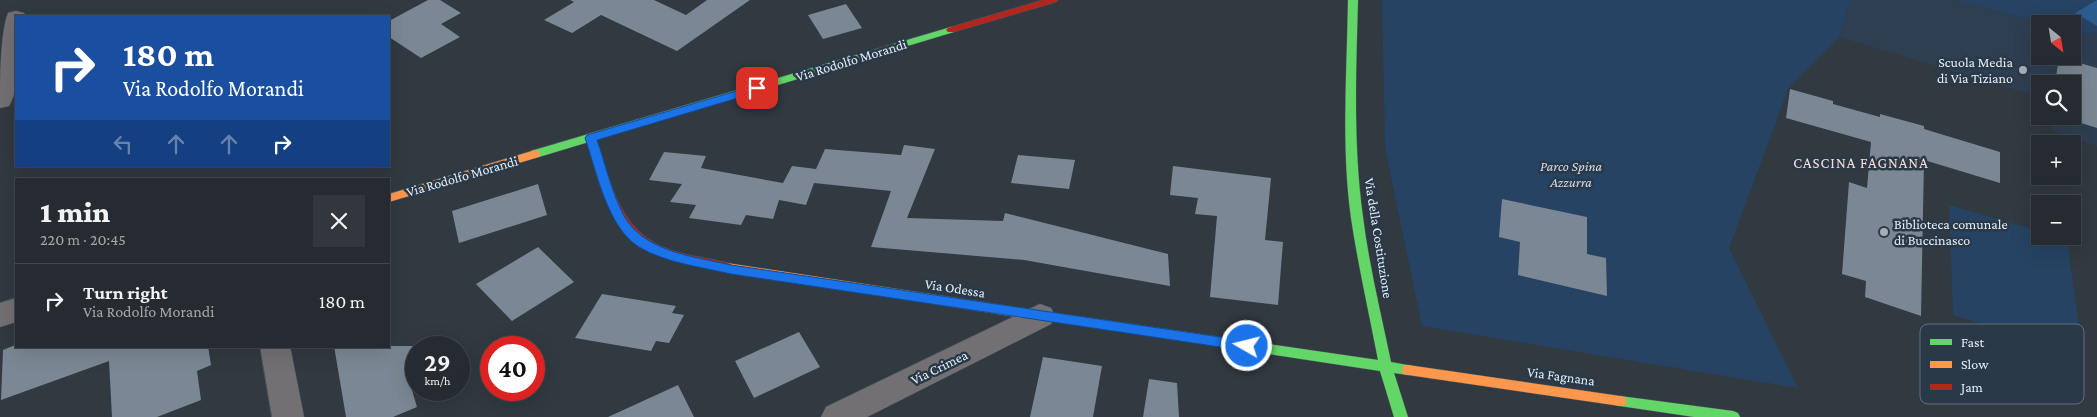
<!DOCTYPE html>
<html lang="en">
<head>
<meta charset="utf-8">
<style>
	:root { --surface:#252b31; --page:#31373d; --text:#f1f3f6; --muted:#a3a7ab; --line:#42474d }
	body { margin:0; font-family:"Crimson Pro",serif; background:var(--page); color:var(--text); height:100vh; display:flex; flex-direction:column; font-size:19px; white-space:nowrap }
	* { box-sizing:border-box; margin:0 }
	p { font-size:16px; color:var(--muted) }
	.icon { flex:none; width:28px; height:28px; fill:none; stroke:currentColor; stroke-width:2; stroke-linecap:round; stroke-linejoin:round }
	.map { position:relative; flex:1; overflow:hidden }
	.sheet { position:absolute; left:15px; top:178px; width:375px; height:170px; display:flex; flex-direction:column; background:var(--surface); border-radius:0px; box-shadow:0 5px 20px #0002,0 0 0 1px var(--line) }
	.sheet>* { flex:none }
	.guide { position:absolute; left:15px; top:15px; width:375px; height:152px; border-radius:0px; box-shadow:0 5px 20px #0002,0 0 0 1px var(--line); background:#1a4fa0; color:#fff; overflow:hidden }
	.needle { width:32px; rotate:150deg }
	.fabs { position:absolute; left:2031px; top:15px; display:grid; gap:10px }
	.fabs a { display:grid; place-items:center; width:50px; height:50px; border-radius:0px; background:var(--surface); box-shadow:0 5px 20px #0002,0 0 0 1px var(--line); font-size:25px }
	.speed { position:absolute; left:405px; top:336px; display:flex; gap:10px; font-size:25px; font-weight:700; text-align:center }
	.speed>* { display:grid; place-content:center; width:65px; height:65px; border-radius:50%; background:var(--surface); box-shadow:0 5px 20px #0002,0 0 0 1px var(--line); line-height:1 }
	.speed small { font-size:12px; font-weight:400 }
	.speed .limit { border:8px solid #d22; background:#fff; color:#111 }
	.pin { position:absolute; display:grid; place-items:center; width:42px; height:42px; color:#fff; margin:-21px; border-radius:10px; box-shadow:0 2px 8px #0006 }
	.me { position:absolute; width:55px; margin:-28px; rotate:278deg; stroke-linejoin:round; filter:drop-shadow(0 0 4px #0008) }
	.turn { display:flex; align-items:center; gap:18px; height:105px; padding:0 25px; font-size:22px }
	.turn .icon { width:65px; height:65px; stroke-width:2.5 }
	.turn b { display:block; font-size:35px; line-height:42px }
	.lanes { display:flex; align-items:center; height:48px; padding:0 25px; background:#0003; justify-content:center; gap:25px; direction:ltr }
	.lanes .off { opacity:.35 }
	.round { display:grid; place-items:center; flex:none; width:52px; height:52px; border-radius:0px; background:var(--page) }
	.overview { display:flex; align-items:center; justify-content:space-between; height:85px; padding:0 25px }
	h1 { font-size:30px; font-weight:800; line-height:38px }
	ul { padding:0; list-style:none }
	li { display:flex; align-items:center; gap:15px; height:75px; padding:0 25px; border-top:1px solid var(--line) }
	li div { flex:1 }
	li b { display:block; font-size:19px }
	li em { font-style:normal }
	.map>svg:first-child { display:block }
	.built { fill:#2e3f52 }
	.green { fill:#264363 }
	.water { fill:#2b5d91 }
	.building { fill:#7b8794 }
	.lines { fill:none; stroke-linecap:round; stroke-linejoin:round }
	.street-casing { stroke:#4f565d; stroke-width:1 }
	.fast-casing { stroke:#4f565d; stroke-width:1 }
	.slow-casing { stroke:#4f565d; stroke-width:1 }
	.jam-casing { stroke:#4f565d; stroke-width:1 }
	.street { fill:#727073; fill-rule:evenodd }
	.fast { fill:#63d668; fill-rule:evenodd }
	.slow { fill:#ff974d; fill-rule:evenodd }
	.jam { fill:#b3261e; fill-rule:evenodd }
	.route { fill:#1a73e8; stroke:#114b97 }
	.poi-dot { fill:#a6afb8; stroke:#2a3948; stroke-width:2 }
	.labels { text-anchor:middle; stroke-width:5; stroke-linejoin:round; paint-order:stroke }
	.street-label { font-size:14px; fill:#e5eef8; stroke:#2a3948 }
	.poi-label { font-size:14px; fill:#e5eef8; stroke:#2a3948; text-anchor:end }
	.park-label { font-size:14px; font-style:italic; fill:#d0deef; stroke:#2a3948 }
	.neighbourhood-label { font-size:15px; letter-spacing:1px; fill:#fcd9d3; stroke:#2a3948 }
	.key { fill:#2a3948; stroke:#626f7d; stroke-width:1 }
	.key-label { font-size:14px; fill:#e5eef8 }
</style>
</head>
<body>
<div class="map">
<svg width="2097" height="417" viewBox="0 0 2097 417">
	<rect width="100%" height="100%" fill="#313941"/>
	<path class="built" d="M1851,0H1956L2048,24H2040V56H2072L2073,30L2088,34L2097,33V146L2051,130V116H2072V84H2040V97L1839,37Z"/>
	<path class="green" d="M1382,0H1851L1839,37L1789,87L1729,248L1798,388L1422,326L1385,148Z
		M1956,0H2097V33L2088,34L2073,30L2072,24H2048Z
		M1949,205L2040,231V236H2059L2067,238L2083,356L1953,315Z"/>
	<path class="water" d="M2097,0V26L2075,13Z"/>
	<path class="building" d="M428,0H440L461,13L441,24L460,37L421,58L389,37V21Z
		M570,0H654L686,15L707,0H750L677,51L601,15L572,33L544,20L574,2Z
		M846,4L862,28L823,39L808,15Z
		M2059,57L2097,68V128L2059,116H2072V84H2055Z
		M1790,89L1833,101V104L1880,117V114L1924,126V129L2000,152V183L1924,160L1921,316L1865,297L1866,281L1842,274L1849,182L1867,188L1871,142L1786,118Z
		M904,145L935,149L907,218L1003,221L1005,213L1168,254L1170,286L1024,260L871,247L891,191L814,183L806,205L779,200L773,219L746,215L741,225L689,218L696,205L670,202L682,184L649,180L664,152L706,156L701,168L783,183L792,166L816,169L825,149L901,155Z
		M1018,155L1075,160L1069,189L1011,183Z
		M1173,166L1271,178L1265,240L1283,242L1278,305L1210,297L1217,216L1195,214L1198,198L1170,195Z
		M538,184L547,215L459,243L452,211Z
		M1502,199L1587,217V254L1606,258L1607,296L1518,275L1520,242L1499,237Z
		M538,247L574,282L512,321L476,284Z
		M602,294L676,306L672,313L684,315L669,343L656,341L651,351L575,338Z
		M799,332L820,367L754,398L735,361Z
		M13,346H208L211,365L197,371L201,400L157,417H112L109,361L1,400L3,350Z
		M334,346H416V384L411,387L417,407L393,417H346Z
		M1043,357L1102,366L1093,417H1030Z
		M1149,379L1177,383L1179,417H1143Z
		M678,385L694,417H608Z"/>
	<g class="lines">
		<defs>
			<path id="street" d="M16,11L24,13L26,16H16C16,41 22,85 9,106L0,108C0,83 0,34 8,13Z
				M16,298V322L0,327V303Z
				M1040,304L1051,308L1055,316L1051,324L867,417H821L826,407Z
				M260,346H290L304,417H272Z"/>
			<path id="fast" d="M1348,0H1358C1356,72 1353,145 1363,217C1369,265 1381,314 1391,362L1413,366L1414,370L1413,374L1408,375L1394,373L1408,417H1394L1380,371L1018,316L1016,313L1018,310L1022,308L1378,360C1369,313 1358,265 1351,218C1341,146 1347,72 1348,0Z
				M951,27L954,28V32L539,157H531L530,154L531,151Z
				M1620,396L1733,411L1738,413L1740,417H1694L1620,406L1615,405L1613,401L1615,397Z"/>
			<path id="slow" d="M535,150L539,151L540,154L539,157L389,202V194Z
				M727,263L1022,308L1026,310L1028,313L1026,316L1022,318L727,271L723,270L721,267L723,264Z
				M1408,365L1620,396L1625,397L1627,401L1625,405L1620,406L1408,375L1403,374L1402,370L1403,366Z"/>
			<path id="jam" d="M1043,0H1058L1056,2L954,32H948L946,30L948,28Z
				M591,134L596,138C611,184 620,234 671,250C691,257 712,258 731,264L733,267L731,270L727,271C699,266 668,262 643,247C607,226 597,175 586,138Z"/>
		</defs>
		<use href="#street" class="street-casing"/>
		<use href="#fast" class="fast-casing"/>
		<use href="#slow" class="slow-casing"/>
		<use href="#jam" class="jam-casing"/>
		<use href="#street" class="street"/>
		<use href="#fast" class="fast"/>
		<use href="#slow" class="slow"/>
		<use href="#jam" class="jam"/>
	</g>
	<path class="route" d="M757,85L761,86V91L597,140C605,163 611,190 622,212C641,252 693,256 731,265L1247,341L1252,342L1253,346L1252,349L1247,351L731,274C701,267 666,263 639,247C607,227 597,172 585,138L587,135Z"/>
	<g class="poi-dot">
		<circle cx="2023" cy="70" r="5"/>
		<circle cx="1884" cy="232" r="5"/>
	</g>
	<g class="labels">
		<g class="street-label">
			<text transform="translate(851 60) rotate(-17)" y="5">Via Rodolfo Morandi</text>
			<text transform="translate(462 176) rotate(-16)" y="5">Via Rodolfo Morandi</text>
			<text transform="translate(1379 238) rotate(81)" y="5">Via della Costituzione</text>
			<text transform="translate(955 288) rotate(9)" y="5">Via Odessa</text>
			<text transform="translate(939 367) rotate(-26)" y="5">Via Crimea</text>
			<text transform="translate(1561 376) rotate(8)" y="5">Via Fagnana</text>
		</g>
		<g class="poi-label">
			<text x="2013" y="67">Scuola Media<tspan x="2013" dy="16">di Via Tiziano</tspan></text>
			<text x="1894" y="229" text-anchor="start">Biblioteca comunale<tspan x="1894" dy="16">di Buccinasco</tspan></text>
		</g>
		<g class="park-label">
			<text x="1571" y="171">Parco Spina<tspan x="1571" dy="16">Azzurra</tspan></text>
		</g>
		<g class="neighbourhood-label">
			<text x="1861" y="168">CASCINA FAGNANA</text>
		</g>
	</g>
	<rect x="1920" y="324" width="164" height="80" rx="8" class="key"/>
	<rect x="1930" y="339" width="22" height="6" fill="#63d668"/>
	<rect x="1930" y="361" width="22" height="7" fill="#ff974d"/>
	<rect x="1930" y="384" width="22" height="6" fill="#b3261e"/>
	<g class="key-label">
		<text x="1961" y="347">Fast</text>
		<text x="1961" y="369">Slow</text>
		<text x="1961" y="392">Jam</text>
	</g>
</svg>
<div class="fabs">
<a><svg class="needle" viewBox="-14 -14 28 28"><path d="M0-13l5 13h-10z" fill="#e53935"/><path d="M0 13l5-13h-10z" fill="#a3a7ab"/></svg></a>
<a><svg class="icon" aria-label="search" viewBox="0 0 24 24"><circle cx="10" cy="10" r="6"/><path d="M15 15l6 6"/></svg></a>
<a>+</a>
<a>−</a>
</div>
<div class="speed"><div>29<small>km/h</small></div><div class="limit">40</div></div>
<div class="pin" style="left:757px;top:88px;background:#d93025"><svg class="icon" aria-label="arrive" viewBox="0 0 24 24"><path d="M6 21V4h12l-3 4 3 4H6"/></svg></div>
<svg class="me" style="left:1247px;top:346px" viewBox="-20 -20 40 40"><circle r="17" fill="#1a73e8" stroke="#fff" stroke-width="3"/><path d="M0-11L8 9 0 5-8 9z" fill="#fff"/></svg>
<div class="guide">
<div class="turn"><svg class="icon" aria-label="right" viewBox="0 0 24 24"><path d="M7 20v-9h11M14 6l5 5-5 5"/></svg><div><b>180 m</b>Via Rodolfo Morandi</div></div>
<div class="lanes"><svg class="icon off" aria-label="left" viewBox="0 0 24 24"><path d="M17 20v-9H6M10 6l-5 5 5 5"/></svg><svg class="icon off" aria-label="ahead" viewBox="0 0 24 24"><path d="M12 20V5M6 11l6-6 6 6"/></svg><svg class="icon off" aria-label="ahead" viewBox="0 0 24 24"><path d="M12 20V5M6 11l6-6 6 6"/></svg><svg class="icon" aria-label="right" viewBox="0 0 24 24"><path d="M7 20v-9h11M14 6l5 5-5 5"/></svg></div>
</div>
<section class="sheet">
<div class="overview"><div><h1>1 min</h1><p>220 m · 20:45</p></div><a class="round"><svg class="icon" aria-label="close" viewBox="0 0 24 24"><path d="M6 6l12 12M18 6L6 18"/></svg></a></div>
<ul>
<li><svg class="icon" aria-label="right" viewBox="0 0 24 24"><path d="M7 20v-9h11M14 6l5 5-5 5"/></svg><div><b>Turn right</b><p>Via Rodolfo Morandi</p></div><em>180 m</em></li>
</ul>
</section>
</div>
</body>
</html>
